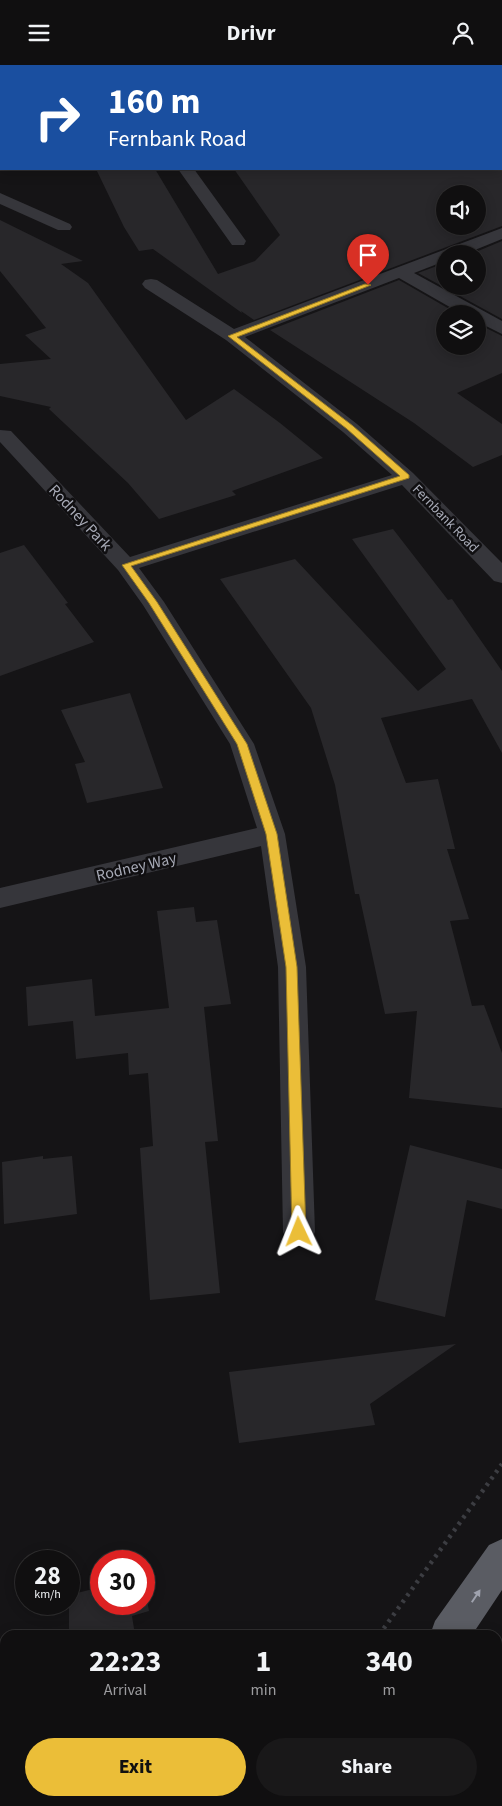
<!DOCTYPE html>
<html lang="en">
<head>
<meta charset="utf-8">
<style>
	:root { --surface:#100f10; --page:#191819; --text:#f1f3f6; --muted:#9c9c9f; --line:#302f30; --accent:#ebbe38 }
	body { margin:0; font-family:"Source Sans 3",sans-serif; background:var(--page); color:var(--text); height:100vh; display:flex; flex-direction:column; font-size:19px; white-space:nowrap }
	* { box-sizing:border-box; margin:0 }
	p { font-size:16px; color:var(--muted) }
	.icon { flex:none; width:28px; height:28px; fill:none; stroke:currentColor; stroke-width:2; stroke-linecap:round; stroke-linejoin:round }
	.map { position:relative; flex:1; overflow:hidden }
	.panel { position:absolute; left:0px; top:1565px; width:502px; height:176px; display:flex; flex-direction:column; background:var(--surface); border-radius:15px 15px 0 0; box-shadow:0 2px 12px #0003,0 0 0 1px var(--line) }
	.panel>* { flex:none }
	.top-card { position:absolute; left:0px; top:0px; width:502px; height:105px; box-shadow:0 2px 12px #0003,0 0 0 1px var(--line); background:#1a4fa0; color:#fff; overflow:hidden }
	.controls { position:absolute; left:436px; top:120px; display:grid; gap:10px }
	.controls a { display:grid; place-items:center; width:50px; height:50px; border-radius:50%; background:var(--surface); box-shadow:0 2px 12px #0003,0 0 0 1px var(--line); font-size:25px }
	.speed { position:absolute; left:15px; top:1485px; display:flex; gap:10px; font-size:25px; font-weight:700; text-align:center }
	.speed>* { display:grid; place-content:center; width:65px; height:65px; border-radius:50%; background:var(--surface); box-shadow:0 2px 12px #0003,0 0 0 1px var(--line); line-height:1 }
	.speed small { font-size:12px; font-weight:400 }
	.speed .limit { border:8px solid #d22; background:#fff; color:#111 }
	.pin { position:absolute; display:grid; place-items:center; width:42px; height:42px; color:#fff; margin:-51px -21px; border-radius:50% 50% 50% 0; rotate:-45deg; box-shadow:0 0 5px #0007 }
	.pin .icon { rotate:45deg }
	.me { position:absolute; width:55px; margin:-28px; rotate:358deg; stroke-linejoin:round; filter:drop-shadow(0 0 4px #0008) }
	.turn { display:flex; align-items:center; gap:18px; height:105px; padding:0 25px; font-size:22px }
	.turn .icon { width:65px; height:65px; stroke-width:2.5 }
	.turn b { display:block; font-size:35px; line-height:42px }
	.eta { display:flex; justify-content:space-evenly; align-items:center; height:85px; text-align:center }
	.eta b { font-size:30px; font-weight:700; line-height:35px }
	.button { display:flex; gap:10px; margin-top:auto; padding:10px 25px }
	.button a { flex:1; height:58px; border-radius:30px; background:var(--accent); color:#111; font-size:20px; font-weight:700; line-height:58px; text-align:center }
	.button a+a { background:var(--page); color:var(--text) }
	header { display:flex; justify-content:space-between; align-items:center; height:65px; padding:0 25px; background:var(--surface); font-size:22px; font-weight:700 }
	.map>svg:first-child { display:block }
	.building { fill:#28272a; fill-rule:evenodd }
	.lines { fill:none; stroke-linecap:round; stroke-linejoin:round }
	.path { stroke:#3c3d42; stroke-width:4.5; stroke-dasharray:3 5; stroke-linecap:butt }
	.minor { fill:#36363b; fill-rule:evenodd }
	.trunk { fill:#5a5c63; fill-rule:evenodd }
	.oneway { fill:#9fa2ae }
	.route { fill:#ebbe38; stroke:#997c24 }
	.labels { text-anchor:middle; stroke-width:5; stroke-linejoin:round; paint-order:stroke }
	.far-street-label { font-size:14px; fill:#a7aab6; stroke:#100f11 }
	.street-label { font-size:16px; fill:#a7aab6; stroke:#100f11 }
</style>
</head>
<body>
<header><svg class="icon" aria-label="menu" viewBox="0 0 24 24"><path d="M4 6h16M4 12h16M4 18h16"/></svg>Drivr<svg class="icon" aria-label="person" viewBox="0 0 24 24"><circle cx="12" cy="8" r="4"/><path d="M4 21q1-7 8-7t8 7"/></svg></header>
<div class="map">
<svg width="502" height="1741" viewBox="0 0 502 1741">
	<rect width="100%" height="100%" fill="#151416"/>
	<path class="building" d="M96,104H155L218,209L255,196L280,170L234,104H502V161L254,255L241,246L242,248L153,184L139,186L124,162ZM445,129H478V161H445Z
		M0,155L83,196L61,199L88,218L186,355L234,324L280,358L323,393L232,426L236,430L159,454L128,418L49,344L51,342L0,331V299L51,294L25,270L46,263L0,206Z
		M502,176V254L418,208L445,198V221H478V189H471Z
		M399,215L458,249H445V281H478V259L502,271V308L457,328L502,359V390L473,402L414,358L270,265Z
		M393,464L448,535L452,534L502,606V688L472,634L381,653L406,718L438,714L455,784H447L469,854L450,856L472,941L484,940L502,988V1043L409,1033L417,946L385,949L359,829H355L335,720L311,643L220,514L295,494L418,626L446,604L352,474Z
		M24,480L68,538L65,539L94,577L0,611V488Z
		M130,628L163,723L87,738L75,699L85,697L61,645Z
		M194,842L196,857L217,855L231,939L204,942L218,1076L205,1077L220,1228L150,1235L140,1083L153,1081L148,1008L129,1010L128,988L76,994L73,956L28,961L26,922L92,914L95,951L169,943L157,846Z
		M410,1080L502,1104V1144L467,1135L445,1252L375,1235Z
		M43,1091V1094L72,1091L77,1149L4,1159L2,1097Z
		M456,1279L370,1339L375,1360L239,1378L229,1307Z
		M144,1519L149,1546L132,1551L135,1570H69V1530L101,1522V1539H144Z"/>
	<g class="lines">
		<path class="path" d="M379,1570L502,1399
			M268,1741L271,1736"/>
		<path class="minor" d="M90,0H105L106,1H91Z
			M409,0H425L426,1H410Z
			M501,32H502V40H501Z
			M178,104H194L246,176L244,180H232Z
			M0,128L70,159L72,162L70,165H58L0,139Z
			M502,163V174L465,189H445V196L414,208L502,256V269L478,257V249H462L399,213L245,272L357,359L413,408L502,498V518L494,516L402,420L139,503L164,537L254,679L285,769L306,902L315,1167L310,1177L299,1181L288,1177L283,1167L278,902L261,781L0,843V823L257,763L230,679L143,540L118,505L0,377V365L11,366L130,492L392,410L343,367L226,275L145,223L142,219L145,215L151,214L157,215L234,264Z"/>
		<path class="trunk" d="M502,1474V1525L472,1570H430L435,1556L489,1480Z
			M502,1687V1741H461L463,1736H498V1689Z
			M323,1736H365L363,1741H321Z"/>
	</g>
	<defs><path id="oneway-solid" d="M-6-.8H1V-3.2L6.5 0L1 3.2V.8H-6Z" transform="scale(1.25)"/></defs>
	<use class="oneway" href="#oneway-solid" transform="translate(476 1531) rotate(-56)"/>
	<path class="route" d="M365,219L371,220L237,272L353,361L409,410V413L131,501L157,537L247,679L277,769L297,902L306,1167L304,1171L299,1173L294,1171L292,1167L286,902L266,769L237,679L149,538L122,500L400,411L347,364L228,271Z"/>
	<g class="labels">
		<g class="far-street-label">
			<text transform="translate(446 453) rotate(46)" y="5">Fernbank Road</text>
		</g>
		<g class="street-label">
			<text transform="translate(81 452) rotate(47)" y="6">Rodney Park</text>
			<text transform="translate(136 801) rotate(-13)" y="6">Rodney Way</text>
		</g>
	</g>
</svg>
<div class="controls">
<a><svg class="icon" aria-label="sound" viewBox="0 0 24 24"><path d="M4 9h4l5-4v14l-5-4H4zM17 9q2 3 0 6"/></svg></a>
<a><svg class="icon" aria-label="search" viewBox="0 0 24 24"><circle cx="10" cy="10" r="6"/><path d="M15 15l6 6"/></svg></a>
<a><svg class="icon" aria-label="layers" viewBox="0 0 24 24"><path d="M12 4l9 5-9 5-9-5zM3 14l9 5 9-5"/></svg></a>
</div>
<div class="speed"><div>28<small>km/h</small></div><div class="limit">30</div></div>
<div class="pin" style="left:368px;top:220px;background:#d93025"><svg class="icon" aria-label="arrive" viewBox="0 0 24 24"><path d="M6 21V4h12l-3 4 3 4H6"/></svg></div>
<svg class="me" style="left:299px;top:1167px" viewBox="-20 -20 40 40"><path d="M0-17L14 15 0 8-14 15z" fill="#ebbe38" stroke="#fff" stroke-width="4"/></svg>
<div class="top-card">
<div class="turn"><svg class="icon" aria-label="right" viewBox="0 0 24 24"><path d="M7 20v-9h11M14 6l5 5-5 5"/></svg><div><b>160 m</b>Fernbank Road</div></div>
</div>
<section class="panel">
<div class="eta">
<div><b>22:23</b><p>Arrival</p></div>
<div><b>1</b><p>min</p></div>
<div><b>340</b><p>m</p></div>
</div>
<div class="button"><a>Exit</a><a>Share</a></div>
</section>
</div>
</body>
</html>
